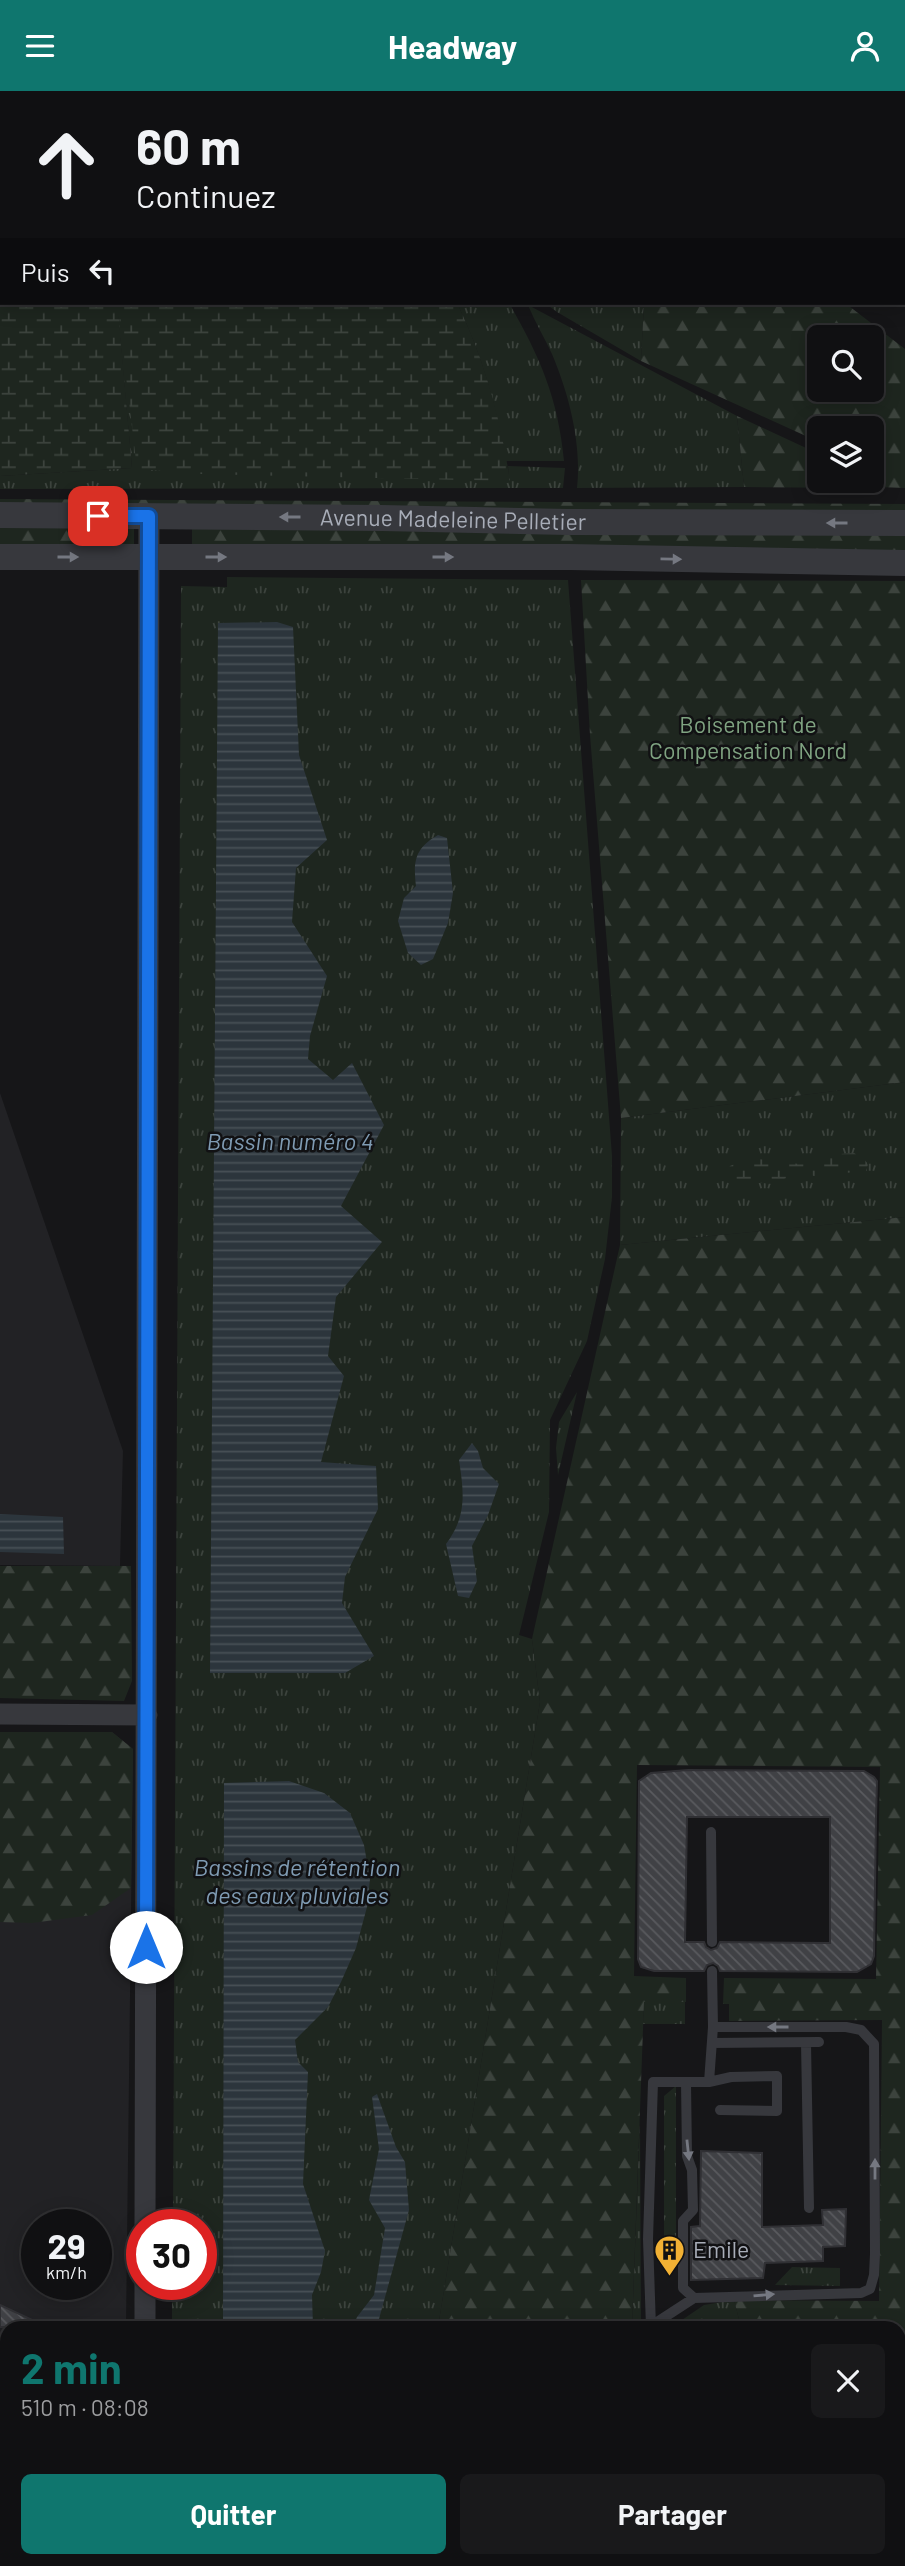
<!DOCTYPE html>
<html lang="fr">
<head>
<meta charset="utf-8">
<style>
	:root { --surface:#101012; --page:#19191b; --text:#f1f3f6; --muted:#9c9d9f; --line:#303032; --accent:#0f766e }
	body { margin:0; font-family:Barlow,sans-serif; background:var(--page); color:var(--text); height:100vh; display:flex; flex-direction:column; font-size:26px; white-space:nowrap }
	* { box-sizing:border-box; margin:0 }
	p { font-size:23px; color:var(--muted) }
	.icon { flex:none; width:38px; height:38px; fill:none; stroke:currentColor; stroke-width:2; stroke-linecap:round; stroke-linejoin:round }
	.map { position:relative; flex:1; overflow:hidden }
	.details { position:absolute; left:0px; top:2230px; width:906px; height:247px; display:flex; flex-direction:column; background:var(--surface); border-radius:21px 21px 0 0; box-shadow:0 4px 18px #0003,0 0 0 2px var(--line) }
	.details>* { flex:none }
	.hud { position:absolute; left:0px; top:0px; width:906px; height:214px; box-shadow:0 4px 18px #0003,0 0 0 2px var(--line); background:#101012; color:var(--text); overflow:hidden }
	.tools { position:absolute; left:807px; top:234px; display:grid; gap:14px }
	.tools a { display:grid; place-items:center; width:77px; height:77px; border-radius:10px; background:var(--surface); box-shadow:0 4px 18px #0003,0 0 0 2px var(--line); font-size:35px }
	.speed { position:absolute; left:21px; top:2118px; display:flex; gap:14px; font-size:35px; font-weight:700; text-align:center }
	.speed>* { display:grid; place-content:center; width:91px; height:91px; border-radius:50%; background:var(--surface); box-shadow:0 4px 18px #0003,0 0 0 2px var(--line); line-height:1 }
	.speed small { font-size:18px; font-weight:400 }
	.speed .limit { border:10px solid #d22; background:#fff; color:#111 }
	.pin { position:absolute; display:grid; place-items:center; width:60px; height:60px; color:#fff; margin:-30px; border-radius:14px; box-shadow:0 4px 10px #0006 }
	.me { position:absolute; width:77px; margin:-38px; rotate:0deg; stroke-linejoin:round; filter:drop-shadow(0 0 5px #0008) }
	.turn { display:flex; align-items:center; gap:24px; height:147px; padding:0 21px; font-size:32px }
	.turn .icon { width:91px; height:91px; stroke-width:2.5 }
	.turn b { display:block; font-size:49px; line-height:60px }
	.then { display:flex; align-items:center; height:66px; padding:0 21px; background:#0003; gap:14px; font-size:26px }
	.round { display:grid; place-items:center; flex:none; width:74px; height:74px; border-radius:10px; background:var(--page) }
	.head { display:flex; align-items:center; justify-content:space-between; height:119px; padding:0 21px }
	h1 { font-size:42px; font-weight:700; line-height:52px; color:var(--accent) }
	.primary-button { display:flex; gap:14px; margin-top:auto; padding:14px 21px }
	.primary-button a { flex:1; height:80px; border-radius:10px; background:var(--accent); color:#fff; font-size:28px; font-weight:700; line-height:80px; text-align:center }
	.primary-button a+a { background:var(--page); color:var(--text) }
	header { display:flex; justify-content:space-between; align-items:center; height:91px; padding:0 21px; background:var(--accent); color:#fff; font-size:32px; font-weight:700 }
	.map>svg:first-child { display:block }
	.built { fill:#222225; fill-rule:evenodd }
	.grass { fill:url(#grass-tufts) }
	.forest { fill:url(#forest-firs); fill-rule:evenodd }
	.wetland { fill:url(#wetland-marsh) }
	.water { fill:url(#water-rules) }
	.building { fill:url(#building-back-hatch); stroke:#303034; stroke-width:2; fill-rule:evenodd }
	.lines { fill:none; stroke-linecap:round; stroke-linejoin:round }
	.service { stroke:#37383d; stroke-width:10 }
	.minor { stroke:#37383d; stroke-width:21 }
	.tertiary { stroke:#37383d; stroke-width:26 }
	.secondary { stroke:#45474d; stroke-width:30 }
	.oneway { fill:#757881 }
	.route-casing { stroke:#114b97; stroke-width:18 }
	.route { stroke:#1a73e8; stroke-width:12 }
	.labels { text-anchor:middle; stroke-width:5; stroke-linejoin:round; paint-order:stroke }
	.street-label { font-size:23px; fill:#a8adb8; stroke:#111113 }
	.park-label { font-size:23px; fill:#7fa381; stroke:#111113 }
	.poi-label { font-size:23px; fill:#a8adb8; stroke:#111113; text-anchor:start }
	.water-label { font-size:24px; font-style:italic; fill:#7f9bb3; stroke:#111113 }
</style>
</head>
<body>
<header><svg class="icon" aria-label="menu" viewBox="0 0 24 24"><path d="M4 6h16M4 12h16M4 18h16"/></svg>Headway<svg class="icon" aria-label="person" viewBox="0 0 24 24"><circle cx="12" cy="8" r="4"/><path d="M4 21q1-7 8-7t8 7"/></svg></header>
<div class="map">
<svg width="905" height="2475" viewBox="0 0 905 2475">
	<defs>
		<pattern id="grass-tufts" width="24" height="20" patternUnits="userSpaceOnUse" patternTransform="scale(1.75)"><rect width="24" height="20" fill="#1e261f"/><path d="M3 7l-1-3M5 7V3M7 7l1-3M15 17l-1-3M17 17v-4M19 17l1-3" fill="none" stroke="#3c433d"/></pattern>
		<pattern id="forest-firs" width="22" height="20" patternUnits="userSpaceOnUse" patternTransform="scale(1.75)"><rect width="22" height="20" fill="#1e261f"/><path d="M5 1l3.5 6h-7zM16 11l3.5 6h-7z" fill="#3c433d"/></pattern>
		<pattern id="wetland-marsh" width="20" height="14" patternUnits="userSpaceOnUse" patternTransform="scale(1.75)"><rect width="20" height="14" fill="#1e261f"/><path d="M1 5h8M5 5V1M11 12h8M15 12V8" fill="none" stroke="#3c433d"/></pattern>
		<pattern id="water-rules" width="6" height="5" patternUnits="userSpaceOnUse" patternTransform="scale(1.75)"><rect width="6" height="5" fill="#2c353c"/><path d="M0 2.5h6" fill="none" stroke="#485056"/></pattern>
		<pattern id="building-back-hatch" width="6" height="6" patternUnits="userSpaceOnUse" patternTransform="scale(1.75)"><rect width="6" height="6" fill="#404145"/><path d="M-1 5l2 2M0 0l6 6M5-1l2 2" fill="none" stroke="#595a5e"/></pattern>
	</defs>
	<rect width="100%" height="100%" fill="#161618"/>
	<path class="built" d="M0,1002L123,1360L120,1475L0,1474Z
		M0,1641H112L133,1658L126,2236H7V2396H0ZM37,2133H96V2193H37Z"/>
	<path class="grass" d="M77,0H401L403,2H78Z
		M117,212L509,390L508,375L565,377L563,397L0,398V385L132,377Z
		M457,212H509C540,266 558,307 564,370H506C497,316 481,261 457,212Z
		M545,212H644L641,270L557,221Z
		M528,214L737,325L744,396L577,397C582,354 569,303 552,263C544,246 535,231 528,214Z
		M227,486L568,489L612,1065V1106L605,1168L587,1250L550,1329L549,1421L519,1544L532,1548L540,1611L438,2236H172V2193H201V2133H173L181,495L227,496Z
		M905,991V1126L620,1154L621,1027Z
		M577,1301L558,1384L556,1357L559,1331Z
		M644,1911H685V1933H643Z
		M676,1995V2154H664V2005Z
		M640,2028L641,2236H632Z
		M792,2176L840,2177V2195L775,2194Z
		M734,2209L741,2236H673L676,2233L704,2214Z
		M905,2353V2440H900V2378Z"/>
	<path class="forest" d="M644,212H845L905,258V397L879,396L872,378V338H819V351L641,270ZM819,247H872V299H819Z
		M737,325L819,363V390H866L868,397L744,396Z
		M0,408L905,413V421L0,418Z
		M0,435L134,436V460L0,459Z
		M192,436L905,440V463L192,458Z
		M581,489L905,490V991L621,1027L590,644Z
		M905,1126V2353L900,2378V2236H741L734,2209L879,2210L882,1929L729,1930V1913H723L724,1887L876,1888L880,1676L637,1674L634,1885L686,1887V1911H644L632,2236H438L540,1611L532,1548L620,1154Z
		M0,1475H131L132,1590L124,1610L0,1607Z
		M0,1641H112L133,1658L131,1797L92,1824L32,1832L0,1831Z
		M0,2464L7,2469H109V2475H0Z
		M177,2469L905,2470V2475H178Z"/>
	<path class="wetland" d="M0,0L78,2H2V212H457C484,267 501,329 510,390L201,383L137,378L118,218L132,377L0,385Z
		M854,1062L863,1067L868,1073L866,1080L814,1085L801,1081L772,1093L721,1088L730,1075L749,1067L799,1073L826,1064Z"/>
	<path class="water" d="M277,531L293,536L299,664L327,749L296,777L292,831L327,885L310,945L308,968L333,989L352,972L384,1034L341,1115L382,1151L336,1206L328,1265L344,1285L321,1371L376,1375L378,1418L345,1486L342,1512L374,1565L345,1582H210L218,532Z
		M438,744L447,747L453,802L448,832L433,868L421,874L408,862L398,830L404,807L416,795C413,770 415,757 438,744Z
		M472,1352L478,1360L483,1377L499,1393L488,1424L472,1455L477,1490L469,1507L458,1505L446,1453C467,1425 464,1402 459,1369Z
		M0,1423L63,1426L64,1463L0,1461Z
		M289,1690L324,1702L350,1722L364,1754L370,1788L367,1816L356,1857L341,1891L328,1916L295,1949L298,1971L308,1981L303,2093L325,2160L321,2181L312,2204L313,2236H223L224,1692Z
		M377,2003L396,2056L405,2071L409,2119L379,2228L375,2236H353L357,2226L374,2204L385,2137L369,2109L379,2058L372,2006Z"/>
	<path class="building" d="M688,1679L864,1680L874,1686L877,1690L876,1726L874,1865L871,1873L857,1881L720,1880L718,1875L713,1872L707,1874L704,1880H654L641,1876L638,1868L639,1690L651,1682ZM687,1726H830V1852L720,1851L717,1857L711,1859L706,1856L704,1851H685Z
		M701,2060L762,2062V2136L823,2134L822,2119L846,2118L845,2155L823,2156V2170L765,2172L763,2187L691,2189V2136L700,2135Z
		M0,2214L32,2229V2236H0Z"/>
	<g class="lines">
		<path class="service" d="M711,1741L712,1851
			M712,1952L819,1951
			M806,1952L809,2117
			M686,1991L687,2065L692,2079L693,2119L683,2130V2197L694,2207L861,2202L870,2198L874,2184L875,2163L874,1953L861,1939L846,1936H713
			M709,1991L713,1936L712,1880
			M39,2233L40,2236
			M651,2235L694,2207
			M651,2236L648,2148L653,1991H709L731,1986L777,1985V2020L720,2019
			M0,2296L7,2295"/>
		<path class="minor" d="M0,1623L147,1624
			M145,2133L149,425
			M145,2236V2193
			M144,2475V2469"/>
		<g class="tertiary">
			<path id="s1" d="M0,424L382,427L568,431L905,432"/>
			<path d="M0,466H570L905,472"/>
		</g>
		<path class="secondary" d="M0,2455L7,2456
			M900,2460H905"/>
	</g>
	<defs><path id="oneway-solid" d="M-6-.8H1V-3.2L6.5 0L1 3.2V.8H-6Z" transform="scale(1.75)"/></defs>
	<g class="oneway">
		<use href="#oneway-solid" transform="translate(290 426) rotate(-180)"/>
		<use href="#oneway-solid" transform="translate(837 432) rotate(-180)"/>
		<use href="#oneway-solid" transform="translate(68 466)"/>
		<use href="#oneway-solid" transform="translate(216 466)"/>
		<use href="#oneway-solid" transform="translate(443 466)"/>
		<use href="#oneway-solid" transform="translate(671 468) rotate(1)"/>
		<use href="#oneway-solid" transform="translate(778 1936) rotate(180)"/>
		<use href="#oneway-solid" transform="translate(688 2059) rotate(84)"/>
		<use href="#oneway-solid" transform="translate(875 2078) rotate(-90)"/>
		<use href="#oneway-solid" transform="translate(764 2204) rotate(-5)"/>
	</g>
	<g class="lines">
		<defs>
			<path id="route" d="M98,425H149L146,1856"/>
		</defs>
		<use href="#route" class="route-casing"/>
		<use href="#route" class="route"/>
	</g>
	<defs>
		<symbol id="building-pin" viewBox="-11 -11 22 30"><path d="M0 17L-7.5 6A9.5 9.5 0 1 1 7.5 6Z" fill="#f2b134" stroke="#111113"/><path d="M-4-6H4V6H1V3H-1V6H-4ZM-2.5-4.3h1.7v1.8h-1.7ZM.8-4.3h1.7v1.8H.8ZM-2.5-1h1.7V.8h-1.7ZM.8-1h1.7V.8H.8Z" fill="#111"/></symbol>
	</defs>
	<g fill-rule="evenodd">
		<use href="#building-pin" x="652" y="2142" width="35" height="47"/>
	</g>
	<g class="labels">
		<g class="street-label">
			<text dy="8" stroke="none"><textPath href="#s1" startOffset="453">Avenue Madeleine Pelletier</textPath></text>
		</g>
		<g class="park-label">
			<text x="748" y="642">Boisement de<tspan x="748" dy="26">Compensation Nord</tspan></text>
		</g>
		<g class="poi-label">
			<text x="693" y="2167">Emile</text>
		</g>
		<g class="water-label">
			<text x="290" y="1059">Bassin numéro 4</text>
			<text x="297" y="1785">Bassins de rétention<tspan x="297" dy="28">des eaux pluviales</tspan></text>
		</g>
	</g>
</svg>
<div class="tools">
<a><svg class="icon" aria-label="search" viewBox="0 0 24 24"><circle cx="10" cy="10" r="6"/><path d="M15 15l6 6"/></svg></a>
<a><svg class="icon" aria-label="layers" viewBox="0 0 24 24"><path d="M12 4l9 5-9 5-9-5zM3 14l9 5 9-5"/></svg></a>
</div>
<div class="speed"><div>29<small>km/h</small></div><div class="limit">30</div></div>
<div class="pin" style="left:98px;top:425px;background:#d93025"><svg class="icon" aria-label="arrive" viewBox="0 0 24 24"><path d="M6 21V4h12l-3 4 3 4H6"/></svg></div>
<svg class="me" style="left:146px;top:1856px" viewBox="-20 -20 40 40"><circle r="19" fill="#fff"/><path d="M0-13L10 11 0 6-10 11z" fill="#1a73e8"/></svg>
<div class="hud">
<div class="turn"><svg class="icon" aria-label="ahead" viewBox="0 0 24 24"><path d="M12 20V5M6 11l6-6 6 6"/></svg><div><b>60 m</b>Continuez</div></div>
<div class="then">Puis<svg class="icon" aria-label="left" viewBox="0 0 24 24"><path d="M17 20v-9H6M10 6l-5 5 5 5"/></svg></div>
</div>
<section class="details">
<div class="head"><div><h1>2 min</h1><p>510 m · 08:08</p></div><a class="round"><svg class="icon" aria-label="close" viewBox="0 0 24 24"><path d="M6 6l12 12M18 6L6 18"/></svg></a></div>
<div class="primary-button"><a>Quitter</a><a>Partager</a></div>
</section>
</div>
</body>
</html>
